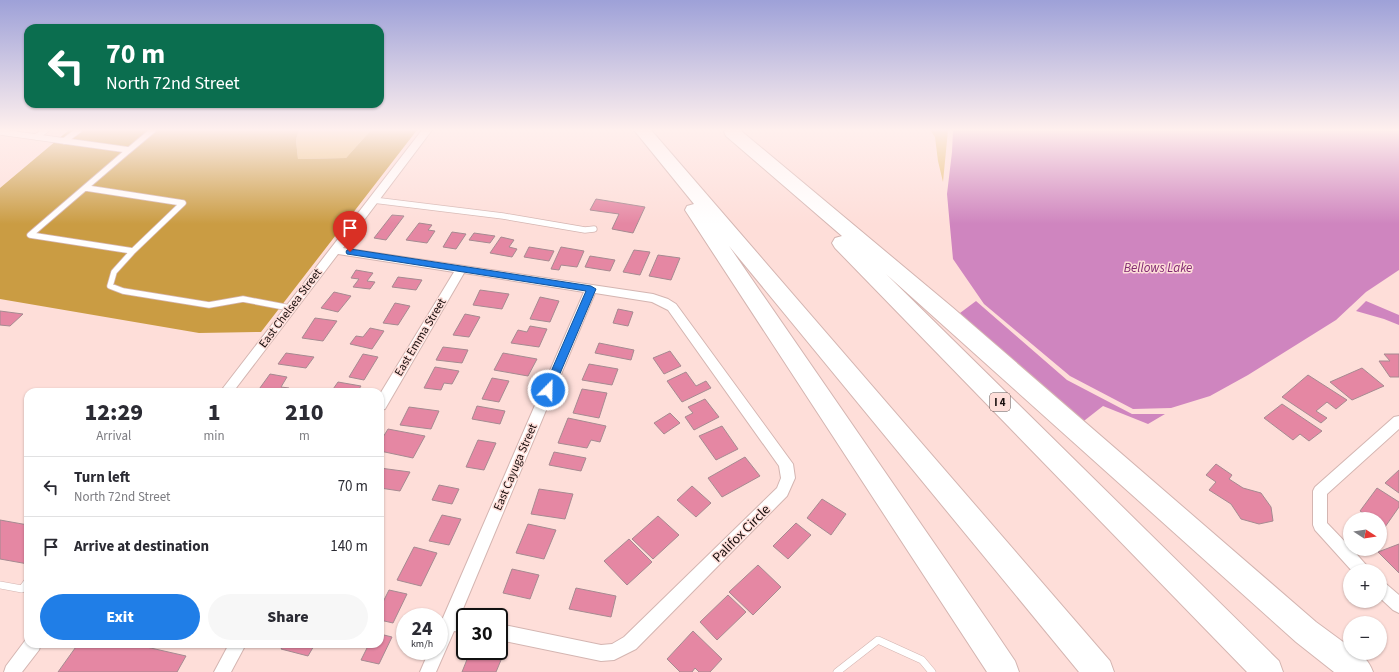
<!DOCTYPE html>
<html lang="en">
<head>
<meta charset="utf-8">
<style>
	:root { --surface:#fff; --page:#f7f7f7; --text:#2b2b33; --muted:#7c7c81; --line:#e1e1e2; --accent:#207ee7 }
	body { margin:0; font-family:"Source Sans 3",sans-serif; background:var(--page); color:var(--text); height:100vh; display:flex; flex-direction:column; font-size:15px; white-space:nowrap }
	* { box-sizing:border-box; margin:0 }
	p { font-size:13px; color:var(--muted) }
	.icon { flex:none; width:22px; height:22px; fill:none; stroke:currentColor; stroke-width:2; stroke-linecap:round; stroke-linejoin:round }
	.map { position:relative; flex:1; overflow:hidden }
	.sheet { position:absolute; left:24px; top:388px; width:360px; height:260px; display:flex; flex-direction:column; background:var(--surface); border-radius:12px; box-shadow:0 1px 3px #0004 }
	.sheet>* { flex:none }
	.hud { position:absolute; left:24px; top:24px; width:360px; height:84px; border-radius:12px; box-shadow:0 1px 3px #0004; background:#0b6e4f; color:#fff; overflow:hidden }
	.needle { width:26px; rotate:102deg }
	.buttons { position:absolute; left:1343px; top:512px; display:grid; gap:8px }
	.buttons a { display:grid; place-items:center; width:44px; height:44px; border-radius:50%; background:var(--surface); box-shadow:0 1px 3px #0004; font-size:20px }
	.speed { position:absolute; left:396px; top:608px; display:flex; gap:8px; font-size:20px; font-weight:700; text-align:center }
	.speed>* { display:grid; place-content:center; width:52px; height:52px; border-radius:50%; background:var(--surface); box-shadow:0 1px 3px #0004; line-height:1 }
	.speed small { font-size:10px; font-weight:400 }
	.speed .limit { border:2px solid #111; border-radius:6px; background:#fff; color:#111 }
	.pin { position:absolute; display:grid; place-items:center; width:34px; height:34px; color:#fff; margin:-41px -17px; border-radius:50% 50% 50% 0; rotate:-45deg; box-shadow:0 0 4px #0007 }
	.pin .icon { rotate:45deg }
	.me { position:absolute; width:44px; margin:-22px; rotate:23deg; stroke-linejoin:round; filter:drop-shadow(0 0 3px #0008) }
	.turn { display:flex; align-items:center; gap:14px; height:84px; padding:0 16px; font-size:18px }
	.turn .icon { width:52px; height:52px; stroke-width:2.5 }
	.turn b { display:block; font-size:28px; line-height:34px }
	.eta { display:flex; justify-content:space-evenly; align-items:center; height:68px; text-align:center }
	.eta b { font-size:24px; font-weight:800; line-height:28px }
	.button { display:flex; gap:8px; margin-top:auto; padding:8px 16px }
	.button a { flex:1; height:46px; border-radius:24px; background:var(--accent); color:#fff; font-size:16px; font-weight:800; line-height:46px; text-align:center }
	.button a+a { background:var(--page); color:var(--text) }
	ul { padding:0; list-style:none }
	li { display:flex; align-items:center; gap:12px; height:60px; padding:0 16px; border-top:1px solid var(--line) }
	li div { flex:1 }
	li b { display:block; font-size:15px }
	li em { font-style:normal }
	.map>svg:first-child { display:block }
	.green { fill:#e8bf74 }
	.forest { fill:#ca9c43 }
	.water { fill:#cf85bf }
	.building { fill:#e587a3; stroke:#a68a91 }
	.lines { fill:none; stroke-linecap:round; stroke-linejoin:round }
	.lane-far1-casing { stroke:#d4b5b1; stroke-width:7 }
	.lane-casing { stroke:#d4b5b1; stroke-width:8 }
	.street-casing { stroke:#d4b5b1; stroke-width:2 }
	.highway-casing { stroke:#d4b5b1; stroke-width:2 }
	.lane-far1 { stroke:#fff; stroke-width:5.5 }
	.lane { stroke:#fff; stroke-width:7 }
	.street { fill:#fff; fill-rule:evenodd }
	.highway { fill:#fff; fill-rule:evenodd }
	.route { fill:#207ee7; stroke:#155296 }
	.labels { text-anchor:middle; stroke-width:3; stroke-linejoin:round; paint-order:stroke }
	.shield { fill:#feded9; stroke:#5c4c4a; stroke-width:1 }
	.shield-label { font-size:11px; font-weight:bold; fill:#170d0c }
	.street-label { font-size:12px; fill:#170d0c; stroke:#feded9 }
	.water-label { font-size:13px; font-style:italic; fill:#802871; stroke:#feded9 }
	.near-street-label { font-size:14px; fill:#170d0c; stroke:#feded9 }
</style>
</head>
<body>
<div class="map">
<svg width="1399" height="672" viewBox="0 0 1399 672">
	<rect width="100%" height="100%" fill="#feded9"/>
	<path class="green" d="M299,130H371L346,158L298,159L296,140Z
		M930,130H948L943,182L938,161L935,137Z"/>
	<path class="forest" d="M69,130H299L296,140L298,159L346,158L371,130H417L261,332L199,333L0,299V188Z"/>
	<path class="water" d="M953,130H1399V270L1366,292L1336,320L1248,375L1210,396L1171,408L1133,409L1070,376L984,304L953,259L947,194L952,152Z
		M976,301L1067,380L1132,414H1165L1148,424L1103,406L1080,424L956,316Z
		M1366,301L1399,315V325L1384,319L1356,311Z"/>
	<path class="building" d="M596,199L645,207L633,233L612,229L619,214L590,210Z
		M392,215L404,216L386,240L374,238Z
		M419,223L432,225L428,230L435,231L427,243L406,240Z
		M452,232L466,234L456,249L443,247Z
		M474,233L495,236L490,243L469,240Z
		M501,237L514,240L509,247L517,249L512,257L490,253Z
		M529,247L554,251L549,261L524,257Z
		M561,247L584,251L577,267L561,265L559,270L551,269Z
		M634,250L650,252L640,275L623,272Z
		M658,255L680,258L671,280L649,276Z
		M590,256L615,260L610,271L585,267Z
		M356,270L373,273L367,281L375,282L370,289L353,287L359,279L351,278Z
		M398,277L422,280L416,290L392,287Z
		M480,290L509,294L502,309L473,305Z
		M334,292L351,296L338,312L321,308Z
		M540,297L559,301L550,322L530,319Z
		M395,303L410,306L398,325L383,323Z
		M618,309L633,312L628,326L613,323Z
		M0,311L23,314L10,326L0,325Z
		M465,314L480,317L469,337L453,335Z
		M315,318L337,321L323,341L302,338Z
		M530,326L547,329L539,347L511,343L518,330L527,332Z
		M370,328L384,331L372,349L350,344L356,336L363,337Z
		M599,343L634,350L631,360L595,353Z
		M443,347L468,350L462,363L436,360Z
		M670,351L681,366L664,374L653,358Z
		M286,353L314,357L306,368L278,364Z
		M503,353L537,359L528,376L494,370Z
		M363,354L378,357L364,380L349,377Z
		M1384,354H1399V377H1390L1379,361H1390Z
		M589,364L618,369L612,385L582,380Z
		M435,367L459,371L452,384L444,383L441,390L424,388Z
		M1362,368L1384,386L1352,400L1330,382Z
		M686,372L696,386L706,381L711,388L682,402L667,381Z
		M270,374L287,377L281,387L289,388L286,392H257Z
		M1308,375L1347,400L1336,409L1327,402L1316,411L1327,418L1321,423L1282,397Z
		M492,378L509,381L499,402L482,399Z
		M338,382L361,386L357,392H331Z
		M582,389L607,393L599,418L573,413Z
		M705,399L719,417L694,430L685,417L693,413L688,407Z
		M1282,404L1322,431L1309,441L1300,434L1293,440L1264,418Z
		M477,406L505,411L500,424L472,419Z
		M409,407L439,411L431,429L400,425Z
		M670,413L680,423L664,434L654,423Z
		M568,418L606,426L600,442L591,440L587,448L558,443Z
		M722,426L738,449L716,460L699,436Z
		M388,429L425,436L413,458L380,451V442Z
		M478,440L496,443L484,470L466,467Z
		M554,452L586,458L581,471L549,465Z
		M745,457L760,476L722,497L708,478Z
		M1216,464L1232,475L1229,479L1243,488L1261,493L1271,507L1273,521L1259,524L1241,519L1231,504L1209,490L1216,482L1206,475Z
		M380,468L410,472L400,491L380,488Z
		M1399,470V493L1385,483Z
		M439,485L459,489L452,504L432,500Z
		M692,486L711,503L696,517L677,500Z
		M1377,488L1399,502V507L1385,527L1380,524V519H1372L1360,511Z
		M539,489L573,494L565,519L531,514Z
		M822,499L846,514L831,535L807,518Z
		M442,515L461,519L449,545L429,541Z
		M658,516L679,535L653,559L632,539Z
		M0,520L28,525V564L0,559Z
		M796,523L811,535L788,559L773,546Z
		M528,524L556,530L544,559L516,553Z
		M629,539L652,562L627,585L604,561Z
		M1399,544V573L1378,552Z
		M414,547L437,553L421,586L397,580Z
		M758,565L781,587L753,615L729,592Z
		M512,569L539,575L530,599L503,593Z
		M576,588L616,596L611,617L569,609Z
		M389,590L407,594L393,623L380,620V608Z
		M728,595L746,612L717,640L700,622Z
		M693,631L722,659L710,672H699L695,668L692,672H680L667,659Z
		M380,634L392,637L379,664L361,660L369,644H380Z
		M78,644H133L186,656L177,672H58Z
		M284,644H315L308,656L281,649Z
		M470,652L501,660L496,672H462Z"/>
	<g class="lines">
		<defs>
			<path id="lane-far1" d="M0,132L129,150L30,235L133,251L183,203L86,188
				M36,137L46,130
				M64,141L79,130
				M128,151L153,130
				M373,200L503,216L585,230L594,229
				M133,251L114,272L110,286L123,291L209,305L243,299L290,308"/>
			<path id="lane" d="M0,585L22,589L28,581
				M837,672L878,640L922,660L932,672"/>
			<path id="street" d="M422,130H432L343,248L653,294L668,299L676,304L793,464L795,478L787,496L636,649L614,660L601,661L499,640V624L601,645L612,644L624,637L777,488L781,478L779,466L668,310L652,302L595,293L460,616L465,617V633L454,631L436,672H420L429,651H439V627L584,292L464,273L385,409L380,410V394L454,272L338,254L233,392H220Z
				M1399,416V429L1327,494V523L1350,547V549H1352L1367,566L1370,571H1352L1315,530L1313,525V491L1315,487L1394,417Z
				M1380,581L1385,583L1399,595V613L1393,610L1380,598Z
				M27,638L28,644H41L39,650L22,672H4L6,666Z
				M229,644H246L231,672H214Z"/>
			<path id="highway" d="M634,130H651L1110,661L1114,672H1079L729,246L992,627L1015,661L1019,672H987L685,210L687,206L694,204Z
				M725,130H740L952,307L1316,622L1350,647V653C1363,653 1369,661 1373,672H1334L1296,642L886,274L1279,661L1283,672H1247L835,248L832,243L835,238L842,236L726,136L724,132Z"/>
		</defs>
		<use href="#lane-far1" class="lane-far1-casing"/>
		<use href="#lane" class="lane-casing"/>
		<use href="#street" class="street-casing"/>
		<use href="#highway" class="highway-casing"/>
		<use href="#lane-far1" class="lane-far1"/>
		<use href="#lane" class="lane"/>
		<use href="#street" class="street"/>
		<use href="#highway" class="highway"/>
	</g>
	<linearGradient id="sky" x2="0" y2="1"><stop stop-color="#9ea1d8"/><stop offset="0.58" stop-color="#fff0ee"/><stop offset="1" stop-color="#fff0ee" stop-opacity="0"/></linearGradient>
	<rect width="1399" height="224" fill="url(#sky)"/>
	<path class="route" d="M350,249L591,286L596,289L553,390L551,393H545L543,390L586,291L347,254L346,252L347,250Z"/>
	<g class="labels">
		<rect class="shield" x="990" y="393" width="20" height="18" rx="3"/>
		<g class="shield-label">
			<text x="1000" y="406">I 4</text>
		</g>
		<g class="street-label">
			<text transform="translate(290 308) rotate(-53)" y="4">East Chelsea Street</text>
			<text transform="translate(420 337) rotate(-59)" y="4">East Emma Street</text>
			<text transform="translate(515 467) rotate(-67)" y="4">East Cayuga Street</text>
		</g>
		<g class="water-label">
			<text x="1158" y="272">Bellows Lake</text>
		</g>
		<g class="near-street-label">
			<text transform="translate(741 533) rotate(-45)" y="5">Palifox Circle</text>
		</g>
	</g>
</svg>
<div class="buttons">
<a><svg class="needle" viewBox="-14 -14 28 28"><path d="M0-13l5 13h-10z" fill="#e53935"/><path d="M0 13l5-13h-10z" fill="#7c7c81"/></svg></a>
<a>+</a>
<a>−</a>
</div>
<div class="speed"><div>24<small>km/h</small></div><div class="limit">30</div></div>
<div class="pin" style="left:350px;top:252px;background:#d93025"><svg class="icon" aria-label="arrive" viewBox="0 0 24 24"><path d="M6 21V4h12l-3 4 3 4H6"/></svg></div>
<svg class="me" style="left:548px;top:390px" viewBox="-20 -20 40 40"><circle r="17" fill="#207ee7" stroke="#fff" stroke-width="3"/><path d="M0-11L8 9 0 5-8 9z" fill="#fff"/></svg>
<div class="hud">
<div class="turn"><svg class="icon" aria-label="left" viewBox="0 0 24 24"><path d="M17 20v-9H6M10 6l-5 5 5 5"/></svg><div><b>70 m</b>North 72nd Street</div></div>
</div>
<section class="sheet">
<div class="eta">
<div><b>12:29</b><p>Arrival</p></div>
<div><b>1</b><p>min</p></div>
<div><b>210</b><p>m</p></div>
</div>
<ul>
<li><svg class="icon" aria-label="left" viewBox="0 0 24 24"><path d="M17 20v-9H6M10 6l-5 5 5 5"/></svg><div><b>Turn left</b><p>North 72nd Street</p></div><em>70 m</em></li>
<li><svg class="icon" aria-label="arrive" viewBox="0 0 24 24"><path d="M6 21V4h12l-3 4 3 4H6"/></svg><div><b>Arrive at destination</b></div><em>140 m</em></li>
</ul>
<div class="button"><a>Exit</a><a>Share</a></div>
</section>
</div>
</body>
</html>
